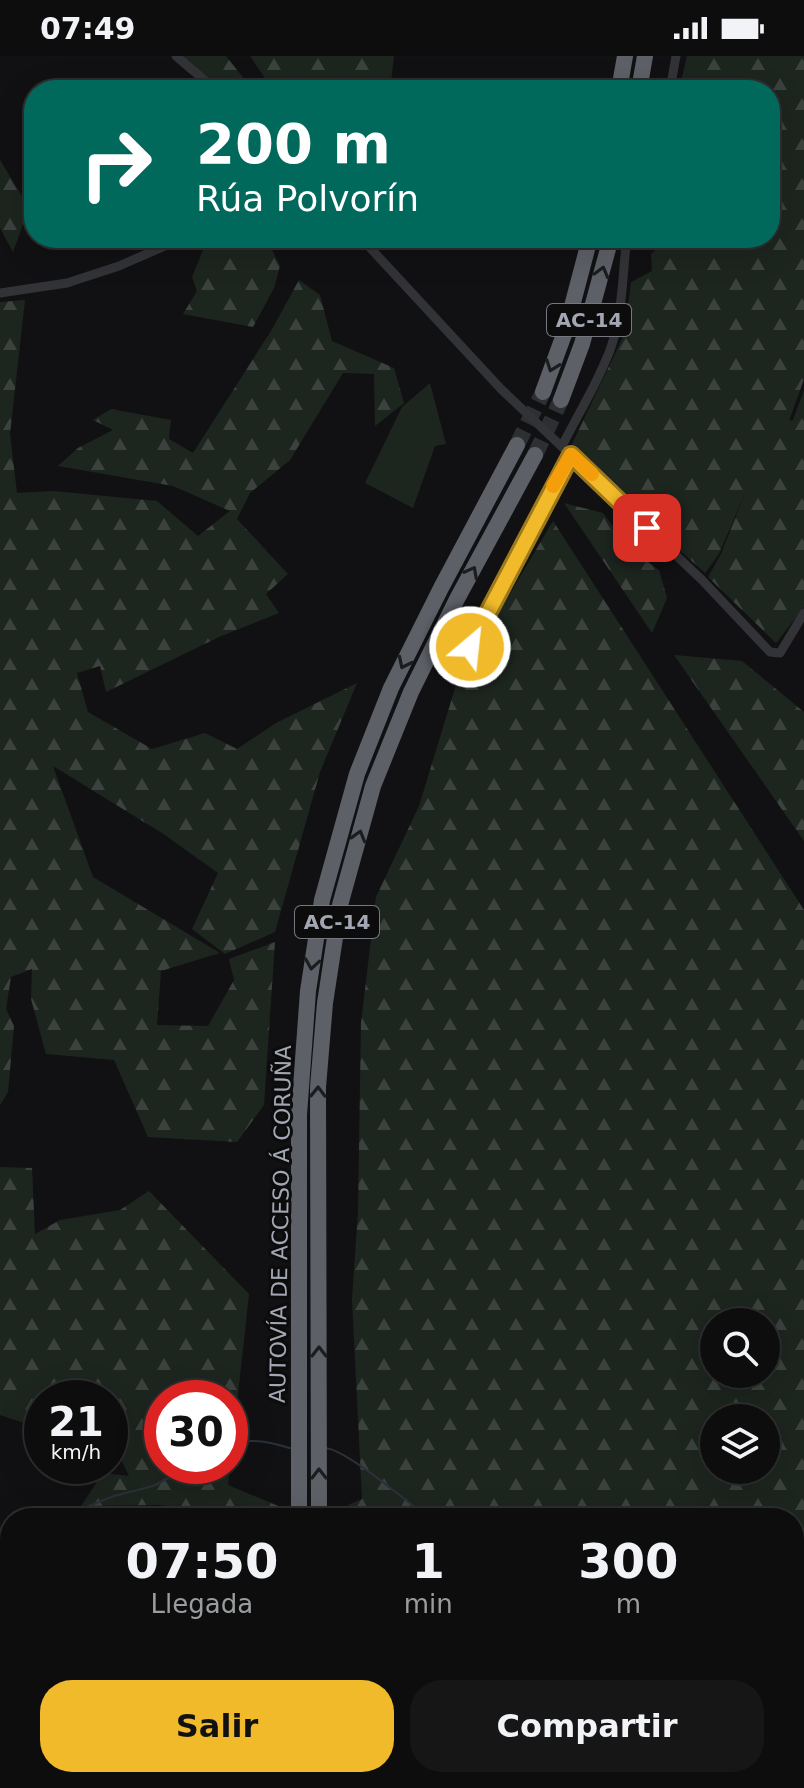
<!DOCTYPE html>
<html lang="es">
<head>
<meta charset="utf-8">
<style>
	:root { --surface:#0d0d0e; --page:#161617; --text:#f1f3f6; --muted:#9a9c9e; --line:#2d2d2e; --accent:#f1ba2b }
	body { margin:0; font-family:"DejaVu Sans",sans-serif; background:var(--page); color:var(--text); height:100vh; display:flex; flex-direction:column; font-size:30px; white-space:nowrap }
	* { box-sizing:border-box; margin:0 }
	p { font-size:26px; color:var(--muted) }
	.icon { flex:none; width:44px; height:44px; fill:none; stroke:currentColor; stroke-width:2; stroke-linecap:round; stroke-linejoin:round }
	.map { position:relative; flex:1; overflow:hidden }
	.details { position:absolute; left:0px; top:1452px; width:804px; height:280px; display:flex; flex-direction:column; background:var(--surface); border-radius:32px 32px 0 0; box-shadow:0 8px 32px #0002,0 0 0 2px var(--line) }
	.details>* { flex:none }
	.top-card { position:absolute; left:24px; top:24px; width:756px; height:168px; border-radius:32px; box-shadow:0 8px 32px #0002,0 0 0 2px var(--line); background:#00695c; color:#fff; overflow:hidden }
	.buttons { position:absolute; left:700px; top:1252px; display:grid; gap:16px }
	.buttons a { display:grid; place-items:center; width:80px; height:80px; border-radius:50%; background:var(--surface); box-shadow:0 8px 32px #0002,0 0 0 2px var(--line); font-size:40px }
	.speed { position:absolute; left:24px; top:1324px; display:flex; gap:16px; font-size:40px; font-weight:700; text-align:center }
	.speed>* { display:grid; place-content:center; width:104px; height:104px; border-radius:50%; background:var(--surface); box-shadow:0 8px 32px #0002,0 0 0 2px var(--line); line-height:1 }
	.speed small { font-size:20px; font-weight:400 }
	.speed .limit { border:12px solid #d22; background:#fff; color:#111 }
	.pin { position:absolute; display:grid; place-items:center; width:68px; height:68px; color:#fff; margin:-34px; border-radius:16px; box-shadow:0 4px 12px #0006 }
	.me { position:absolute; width:88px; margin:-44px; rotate:28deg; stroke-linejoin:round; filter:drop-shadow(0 0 6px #0008) }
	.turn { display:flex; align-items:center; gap:28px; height:168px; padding:0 40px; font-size:36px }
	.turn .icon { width:104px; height:104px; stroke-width:2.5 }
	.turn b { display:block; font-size:56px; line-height:68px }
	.eta { display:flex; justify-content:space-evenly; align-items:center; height:136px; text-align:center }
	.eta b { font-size:48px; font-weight:800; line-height:56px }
	.primary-button { display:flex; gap:16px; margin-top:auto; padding:16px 40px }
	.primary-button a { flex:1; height:92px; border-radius:32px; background:var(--accent); color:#111; font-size:32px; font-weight:800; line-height:92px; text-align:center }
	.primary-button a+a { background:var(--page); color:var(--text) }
	.status { display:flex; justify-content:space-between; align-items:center; height:56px; padding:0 40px; background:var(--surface); direction:ltr }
	.status svg { height:22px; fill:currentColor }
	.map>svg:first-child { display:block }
	.green { fill:#1d251f }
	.forest { fill:url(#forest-firs); fill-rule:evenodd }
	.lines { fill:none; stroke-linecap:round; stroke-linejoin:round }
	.stream { stroke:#2a3138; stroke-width:2 }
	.highway-tunnel { stroke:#2e2f33; stroke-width:16; stroke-dasharray:16 8; stroke-linecap:butt }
	.street { stroke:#323337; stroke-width:9 }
	.highway { stroke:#5e6068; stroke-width:16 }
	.oneway { stroke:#1c1d1f }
	.route-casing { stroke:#9d791c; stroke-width:20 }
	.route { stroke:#f1ba2b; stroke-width:14 }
	.slow { stroke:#f59e0b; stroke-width:14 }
	.labels { text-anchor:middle; stroke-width:6; stroke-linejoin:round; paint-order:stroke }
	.shield { fill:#0c0c0d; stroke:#757881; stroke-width:2 }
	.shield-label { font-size:20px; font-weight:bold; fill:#a2a7b3 }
	.street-label { font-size:22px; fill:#a2a7b3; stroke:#0c0c0d }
</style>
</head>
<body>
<div class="status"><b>07:49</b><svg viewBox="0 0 49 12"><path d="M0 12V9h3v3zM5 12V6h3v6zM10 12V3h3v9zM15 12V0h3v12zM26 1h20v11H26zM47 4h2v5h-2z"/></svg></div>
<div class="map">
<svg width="804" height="1732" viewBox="0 0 804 1732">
	<defs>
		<pattern id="forest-firs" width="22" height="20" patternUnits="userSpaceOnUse" patternTransform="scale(2)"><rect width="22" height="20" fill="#1d251f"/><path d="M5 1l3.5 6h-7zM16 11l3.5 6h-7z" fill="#3b423d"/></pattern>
	</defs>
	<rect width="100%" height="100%" fill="#111113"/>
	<path class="green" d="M430,327L446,388L435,390L413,452L365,427L402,351Z"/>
	<path class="forest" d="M182,0H226L253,34H221Z
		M250,0H394L390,34H273Z
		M687,0H804V323L789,365L793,364L804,334V551L776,587L708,521L721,498L747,432L719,498L705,517L646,464L572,388L625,277L631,226L652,215L651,198L669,182H770V34H679Z
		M0,104L29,152L13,196L0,172Z
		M208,182H266L280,210L274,232L253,271L183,258L197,235L192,221Z
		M299,224L320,239L332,285L394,312L404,347L375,370L374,318L343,317L290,404L250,437L237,463L288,518L266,538L279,557L219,581L106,636L100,610L77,617L88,656L152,693L205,677L237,693L276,667L357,627L320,716L275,876L225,898L192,873L218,817L165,779L53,710L93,821L220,897L161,915L157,969L208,970L234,924L229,903L275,886L264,1049L237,1086L148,1081L114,1004L46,998L31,943L32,913L11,921L6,953L14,970L8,1036L0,1049V246L25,244L10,378L17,437L53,435L157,445L198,480L230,455L173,430L58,410L78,392L113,374L93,364L111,353L171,364L169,383L193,397L271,275Z
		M564,447L603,457L629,492L659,514L667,542L652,577Z
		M553,465L804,854V1732H786L781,1722H794V1462H345L348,1449L362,1443L352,1243L358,1155L361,967L376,841L419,750L456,629ZM714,1266H766V1318H714ZM714,1362H766V1414H714Z
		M674,599L742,605L804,656V785Z
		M0,1111L32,1112L35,1178L60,1164L120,1154L149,1135L249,1238L228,1429L283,1452L284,1462H211L196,1454L159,1449L81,1450L103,1417L129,1420L119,1400L110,1396V1342H42V1373L0,1359ZM162,1342H230V1410H162Z
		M65,1722H175L176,1732H66Z
		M397,1722H732L734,1732H395L393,1727Z"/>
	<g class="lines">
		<path class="stream" d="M230,1390C248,1380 272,1387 290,1392
			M325,1392C346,1393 408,1447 429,1462
			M49,1462L69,1458L114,1440L153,1430L193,1410
			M0,1486L10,1480
			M625,1722L629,1732"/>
		<path class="highway-tunnel" d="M517,389L543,336
			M535,399L561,344
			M291,1732L293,1722
			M308,1732L310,1722"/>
		<path class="street" d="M176,0L216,34
			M670,34L676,0
			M361,182L501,333L702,524L770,596L780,597L804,557
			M0,237L67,227L119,210L183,182
			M562,390C576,362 593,335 605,306C622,271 622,227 626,189L630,182
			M470,591L571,399
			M0,1608L10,1601
			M0,1625L10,1627
			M0,1683H10
			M0,1720L7,1732
			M262,1722L275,1732"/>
		<path class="highway" d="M619,34L625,0
			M639,34L645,0
			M543,336L566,273L590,182
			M561,344L582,288L611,182
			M299,1462V1059L308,935L322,844L357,718L391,632L441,532L517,389
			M319,1462L318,1031L325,947L340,849L373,730L411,636L457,543L535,399"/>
	</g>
	<defs><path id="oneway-chevron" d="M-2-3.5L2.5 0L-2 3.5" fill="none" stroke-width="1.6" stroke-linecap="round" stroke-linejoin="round" transform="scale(2)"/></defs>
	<g class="oneway">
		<use href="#oneway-chevron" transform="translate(602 216) rotate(-75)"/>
		<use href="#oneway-chevron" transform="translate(552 310) rotate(110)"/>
		<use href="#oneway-chevron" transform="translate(472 516) rotate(-62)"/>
		<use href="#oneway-chevron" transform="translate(404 607) rotate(116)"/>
		<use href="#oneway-chevron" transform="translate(359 780) rotate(-74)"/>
		<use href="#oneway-chevron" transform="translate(312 908) rotate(99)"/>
		<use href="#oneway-chevron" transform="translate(318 1036) rotate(-89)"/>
		<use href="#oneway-chevron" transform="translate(319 1296) rotate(-90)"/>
		<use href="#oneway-chevron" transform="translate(319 1418) rotate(-90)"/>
	</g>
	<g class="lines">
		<defs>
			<path id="route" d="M470,591L571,399L647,472"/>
		</defs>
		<use href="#route" class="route-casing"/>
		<use href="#route" class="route"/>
		<path class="slow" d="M553,430L571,399L592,418"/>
	</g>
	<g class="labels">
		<g class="shield">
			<rect x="547" y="248" width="84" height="32" rx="6"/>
			<rect x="295" y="850" width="84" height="32" rx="6"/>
		</g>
		<g class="shield-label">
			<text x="589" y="271">AC-14</text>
			<text x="337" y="873">AC-14</text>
		</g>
		<g class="street-label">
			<text transform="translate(280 1168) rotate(-89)" y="8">AUTOVÍA DE ACCESO Á CORUÑA</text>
		</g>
	</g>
</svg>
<div class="buttons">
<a><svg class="icon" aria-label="search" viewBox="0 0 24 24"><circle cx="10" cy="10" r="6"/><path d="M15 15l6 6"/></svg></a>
<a><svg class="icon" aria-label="layers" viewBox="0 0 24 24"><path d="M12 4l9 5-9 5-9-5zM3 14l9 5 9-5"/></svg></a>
</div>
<div class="speed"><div>21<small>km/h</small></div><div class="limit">30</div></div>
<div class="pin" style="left:647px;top:472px;background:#d93025"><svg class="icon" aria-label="arrive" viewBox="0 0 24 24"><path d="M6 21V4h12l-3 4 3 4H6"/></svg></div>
<svg class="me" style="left:470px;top:591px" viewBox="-20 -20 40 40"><circle r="17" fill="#f1ba2b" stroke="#fff" stroke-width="3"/><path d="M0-11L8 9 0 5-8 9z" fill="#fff"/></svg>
<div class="top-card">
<div class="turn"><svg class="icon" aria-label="right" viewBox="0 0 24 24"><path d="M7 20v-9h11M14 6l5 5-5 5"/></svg><div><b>200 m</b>Rúa Polvorín</div></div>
</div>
<section class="details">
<div class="eta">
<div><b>07:50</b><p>Llegada</p></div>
<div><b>1</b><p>min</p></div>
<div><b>300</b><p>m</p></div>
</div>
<div class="primary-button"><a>Salir</a><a>Compartir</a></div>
</section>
</div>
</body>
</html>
